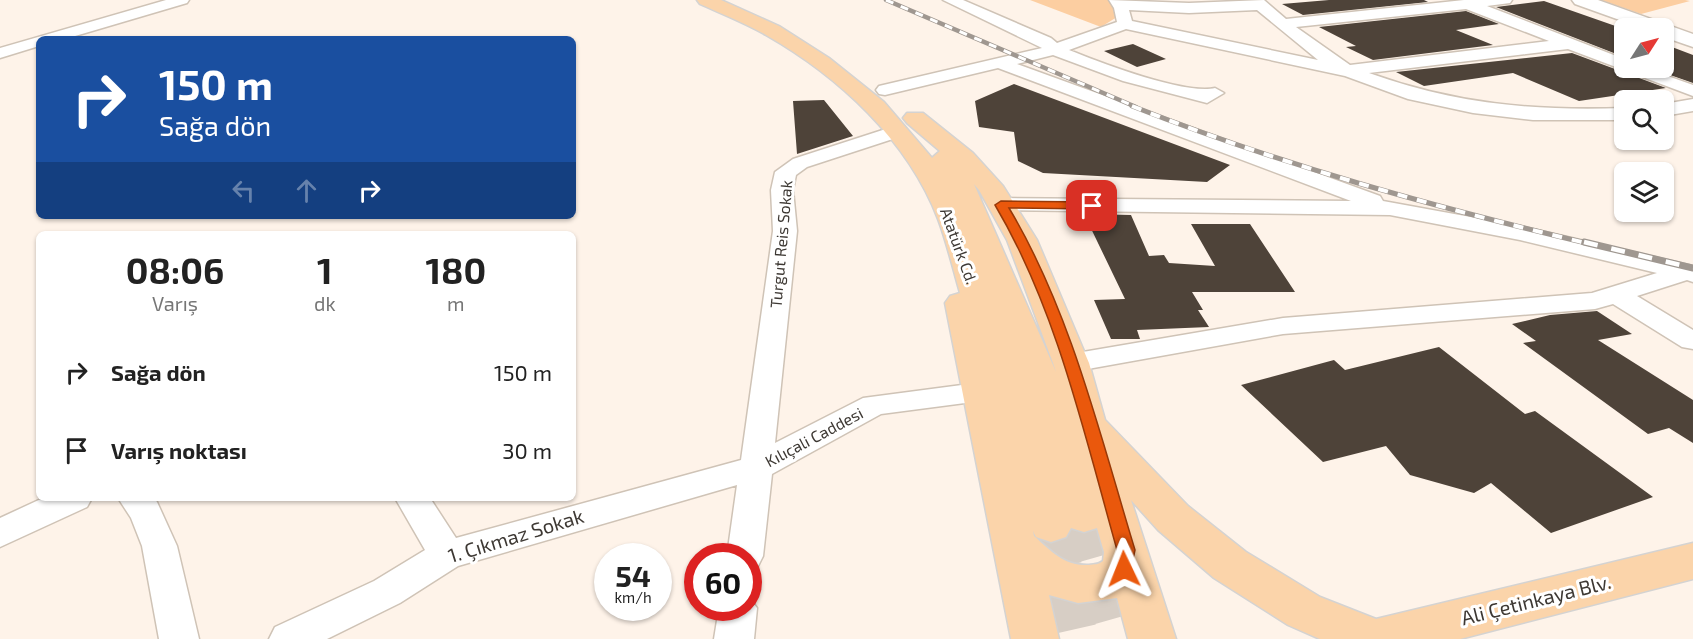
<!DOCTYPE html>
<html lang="tr">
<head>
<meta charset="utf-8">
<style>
	:root { --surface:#fff; --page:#f6f6f6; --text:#222; --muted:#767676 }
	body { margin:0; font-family:"Exo 2",sans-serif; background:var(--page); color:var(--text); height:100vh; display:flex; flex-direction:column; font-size:22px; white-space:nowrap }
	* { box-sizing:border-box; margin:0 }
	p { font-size:20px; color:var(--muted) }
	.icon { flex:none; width:33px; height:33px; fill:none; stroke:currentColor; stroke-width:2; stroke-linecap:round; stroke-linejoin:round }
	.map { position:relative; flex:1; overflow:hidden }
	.drawer { position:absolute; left:36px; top:231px; width:540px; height:270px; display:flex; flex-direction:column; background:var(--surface); border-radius:9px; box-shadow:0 2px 4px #0004 }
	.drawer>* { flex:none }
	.top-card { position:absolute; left:36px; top:36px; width:540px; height:183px; border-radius:9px; box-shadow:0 2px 4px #0004; background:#1a4fa0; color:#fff; overflow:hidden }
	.needle { width:39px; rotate:54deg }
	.buttons { position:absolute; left:1614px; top:18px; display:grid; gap:12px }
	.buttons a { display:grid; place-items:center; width:60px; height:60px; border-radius:9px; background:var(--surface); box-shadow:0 2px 4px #0004; font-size:30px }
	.speed { position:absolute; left:594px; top:543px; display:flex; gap:12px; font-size:30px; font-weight:700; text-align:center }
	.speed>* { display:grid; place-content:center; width:78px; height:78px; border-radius:50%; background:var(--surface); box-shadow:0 2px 4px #0004; line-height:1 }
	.speed small { font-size:15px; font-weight:400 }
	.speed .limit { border:9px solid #d22; background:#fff; color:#111 }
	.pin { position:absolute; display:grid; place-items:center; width:51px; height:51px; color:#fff; margin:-26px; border-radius:12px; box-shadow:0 3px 9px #0006 }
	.me { position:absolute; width:66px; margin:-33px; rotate:358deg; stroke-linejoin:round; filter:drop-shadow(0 0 4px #0008) }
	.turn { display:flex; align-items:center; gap:21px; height:126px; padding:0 24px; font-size:27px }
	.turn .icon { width:78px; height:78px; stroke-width:2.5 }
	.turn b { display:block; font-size:42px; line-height:51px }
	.lanes { display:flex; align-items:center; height:57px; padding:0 24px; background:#0003; justify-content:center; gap:30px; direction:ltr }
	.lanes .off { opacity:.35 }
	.eta { display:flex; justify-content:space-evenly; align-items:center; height:102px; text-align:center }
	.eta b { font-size:36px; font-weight:700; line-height:42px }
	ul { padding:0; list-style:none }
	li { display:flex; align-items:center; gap:18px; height:78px; padding:0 24px }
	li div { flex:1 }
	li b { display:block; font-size:22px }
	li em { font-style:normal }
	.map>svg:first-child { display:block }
	.green { fill:#fccea1 }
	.building { fill:#4e4339 }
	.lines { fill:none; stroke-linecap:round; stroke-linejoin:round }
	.primary-tunnel { stroke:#d7cec5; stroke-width:43; stroke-dasharray:43 21; stroke-linecap:butt }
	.minor-casing { stroke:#cfc3b6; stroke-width:3 }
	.tertiary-casing { stroke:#cfc3b6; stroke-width:3 }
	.primary-casing { stroke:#d4d3d2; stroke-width:3 }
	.minor { fill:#fff; fill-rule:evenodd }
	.tertiary { fill:#fff; fill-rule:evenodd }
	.primary { fill:#fbd4aa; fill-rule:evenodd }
	.rail-far2-casing { stroke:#9f9790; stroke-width:4.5 }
	.rail-far1-casing { stroke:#9f9790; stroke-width:5 }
	.rail-casing { stroke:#9f9790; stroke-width:7 }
	.rail-far2 { stroke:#fff; stroke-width:3; stroke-dasharray:8; stroke-linecap:butt }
	.rail-far1 { stroke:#fff; stroke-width:4; stroke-dasharray:10; stroke-linecap:butt }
	.rail { stroke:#fff; stroke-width:4.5; stroke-dasharray:14; stroke-linecap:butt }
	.route { fill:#ea580c; stroke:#983908; stroke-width:1.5 }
	.labels { text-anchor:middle; stroke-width:6; stroke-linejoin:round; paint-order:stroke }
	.street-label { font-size:16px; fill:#3d3833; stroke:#fff }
	.near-street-label { font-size:20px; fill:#3d3833; stroke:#fff }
</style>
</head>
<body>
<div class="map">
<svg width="1693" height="639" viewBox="0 0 1693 639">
	<rect width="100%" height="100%" fill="#fef3e9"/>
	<path class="green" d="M1030,0H1111L1115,5L1117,17L1101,27Z
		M1601,0H1685L1690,1L1641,14Z"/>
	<path class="building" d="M1329,0H1424L1428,2L1303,15L1282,4Z
		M1544,1L1624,29V57L1496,7Z
		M1466,11L1499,24L1456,30L1493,45L1373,60L1346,47L1356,46L1319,27Z
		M1133,44L1166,59L1137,67L1104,51Z
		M1664,44L1693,55V83L1650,68H1664Z
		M1572,53L1666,88L1579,101L1513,73L1424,86L1396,72Z
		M1014,84L1230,165L1207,182L1043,173L1018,161L1014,132L979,127L975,101Z
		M824,100L853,136L797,154L793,101Z
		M1084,214L1131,215L1149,256L1164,255L1169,263L1215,266L1191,224H1250L1295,292H1192L1203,310H1198L1209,327L1137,330L1140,339H1111L1094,300L1125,299Z
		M1597,311L1632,334L1598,340L1693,400V443L1669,428L1648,434L1523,343L1536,341L1512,324L1550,315Z
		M1439,347L1525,414L1535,411L1653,497L1551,533L1491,483L1474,493L1410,475L1386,446L1323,462L1241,385L1334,360L1345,370Z"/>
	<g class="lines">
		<path class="primary-tunnel" d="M1084,516L1119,639
			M1051,525L1077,639"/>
		<defs>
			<path id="minor" d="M166,0H189L187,3L65,39H39V46L0,58V48Z
				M943,0H963L1051,38L1057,43L1117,22L1114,8L1109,0L1189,3L1264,0L1286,19L1464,0H1512L1510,3L1487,6L1624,59V68H1645L1693,85V96L1568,49L1369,73C1455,104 1533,111 1624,108V120H1533L1473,113L1408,99L1345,76L1126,29L1069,50C1101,63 1185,95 1215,88L1224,93L1207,103L1123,81L1053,55L1017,64L1380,196L1383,201L1520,226L1693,266V282L1687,280L1637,296L1693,330V349L1682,347L1613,304L1595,309L1283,334L1071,372L1061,369L1057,363L1061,357L1071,354L1283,318L1592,293L1657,273L1520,240L1390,215L993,210L990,205L993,200L1001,198L1351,201L998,68L885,95L879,94L876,90L879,86L1042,48ZM1466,9L1549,41L1350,65L1296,27ZM1129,10L1189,13L1257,10L1318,60L1132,21Z
				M1693,99V111L1664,116V104Z
				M895,126L902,128L905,132L902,136L807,167L796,175L793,190L797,231L775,443L863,398L977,383L988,386L992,393L988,400L881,414L772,474L763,556L758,566L748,569V556H727L737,485L458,566L400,603L327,639H269L275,627L374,581L425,550L395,498H430L456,538L741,460L773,231L771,190L775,172L793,159Z
				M43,498H92L87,507L0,547V518Z
				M118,498H154L157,502L177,546L199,639H159L142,546L131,518Z
				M748,596L757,608L754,639H714L719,608H748Z"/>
			<path id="tertiary" d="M1572,0H1598L1693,34V47L1664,37V28H1642L1575,4Z"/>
			<path id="primary" d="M697,0H721L779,26L829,58L884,102L932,158L940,151L907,123L903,118L907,113H923L973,153L1003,186L1037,240L1089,363L1105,420L1188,506L1246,552L1320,597L1376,619L1693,543V579L1460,639H1320L1288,625L1214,578L1158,530L1131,500L1176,639H1128L1117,598L1078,603L1049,595L1059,639H1011L945,303L950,296L960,293C953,269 947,243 938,219C908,140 838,76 766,35C745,23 722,14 700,4ZM974,184L979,190L1007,240L1053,363L1056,372ZM1071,528L1084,532L1097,528L1104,552L1103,561C1098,565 1095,564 1089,565C1064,566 1052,552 1034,536L1033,531L1036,537L1051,542L1066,537Z"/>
		</defs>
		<use href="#minor" class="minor-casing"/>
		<use href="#tertiary" class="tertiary-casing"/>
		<use href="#primary" class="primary-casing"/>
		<use href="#minor" class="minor"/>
		<use href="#tertiary" class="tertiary"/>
		<use href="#primary" class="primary"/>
		<defs>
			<path id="rail-far2" d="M886,0L1136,107"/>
			<path id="rail-far1" d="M1132,106C1281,165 1435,207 1590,244"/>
			<path id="rail" d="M1584,242L1693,268"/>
		</defs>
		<use href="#rail-far2" class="rail-far2-casing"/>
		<use href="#rail-far1" class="rail-far1-casing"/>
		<use href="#rail" class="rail-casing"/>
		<use href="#rail-far2" class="rail-far2"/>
		<use href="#rail-far1" class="rail-far1"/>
		<use href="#rail" class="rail"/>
	</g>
	<path class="route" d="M1001,201L1092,202L1098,206L1092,209L1009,208C1071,312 1100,435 1135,550L1130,574L1124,576L1117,574L1115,569L1117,550C1084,433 1057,310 995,205Z"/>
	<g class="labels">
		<g class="street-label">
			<text transform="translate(781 244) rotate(-85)" y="6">Turgut Reis Sokak</text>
			<text transform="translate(959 246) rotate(70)" y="6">Atatürk Cd.</text>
			<text transform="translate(814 437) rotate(-28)" y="6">Kılıçali Caddesi</text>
		</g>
		<g class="near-street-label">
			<text transform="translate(516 536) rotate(-17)" y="7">1. Çıkmaz Sokak</text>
			<text transform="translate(1536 600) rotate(-14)" y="7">Ali Çetinkaya Blv.</text>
		</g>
	</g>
</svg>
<div class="buttons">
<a><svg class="needle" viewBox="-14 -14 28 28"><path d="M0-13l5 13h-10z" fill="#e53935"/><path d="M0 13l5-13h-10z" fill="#767676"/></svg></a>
<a><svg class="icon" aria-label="search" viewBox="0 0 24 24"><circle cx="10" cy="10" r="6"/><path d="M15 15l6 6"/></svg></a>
<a><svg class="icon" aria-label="layers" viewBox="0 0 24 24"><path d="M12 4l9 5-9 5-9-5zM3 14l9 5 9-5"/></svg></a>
</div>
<div class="speed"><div>54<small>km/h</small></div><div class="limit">60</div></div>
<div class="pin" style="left:1092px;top:206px;background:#d93025"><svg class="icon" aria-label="arrive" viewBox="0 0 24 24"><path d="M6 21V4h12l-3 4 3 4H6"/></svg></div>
<svg class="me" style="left:1124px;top:569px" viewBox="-20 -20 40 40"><path d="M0-17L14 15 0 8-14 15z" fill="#ea580c" stroke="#fff" stroke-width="4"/></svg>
<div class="top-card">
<div class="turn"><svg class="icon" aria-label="right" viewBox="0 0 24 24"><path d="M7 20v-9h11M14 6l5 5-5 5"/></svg><div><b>150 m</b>Sağa dön</div></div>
<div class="lanes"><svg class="icon off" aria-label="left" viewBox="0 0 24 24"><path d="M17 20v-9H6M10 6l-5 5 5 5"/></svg><svg class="icon off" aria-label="ahead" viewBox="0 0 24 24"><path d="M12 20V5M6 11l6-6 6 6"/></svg><svg class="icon" aria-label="right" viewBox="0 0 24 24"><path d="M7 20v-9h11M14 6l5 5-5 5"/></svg></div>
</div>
<section class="drawer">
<div class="eta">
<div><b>08:06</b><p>Varış</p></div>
<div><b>1</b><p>dk</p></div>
<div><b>180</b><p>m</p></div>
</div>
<ul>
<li><svg class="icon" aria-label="right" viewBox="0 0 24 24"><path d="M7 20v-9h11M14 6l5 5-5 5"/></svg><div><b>Sağa dön</b></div><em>150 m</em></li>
<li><svg class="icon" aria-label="arrive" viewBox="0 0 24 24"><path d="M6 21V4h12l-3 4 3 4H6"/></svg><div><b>Varış noktası</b></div><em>30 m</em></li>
</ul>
</section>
</div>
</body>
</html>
